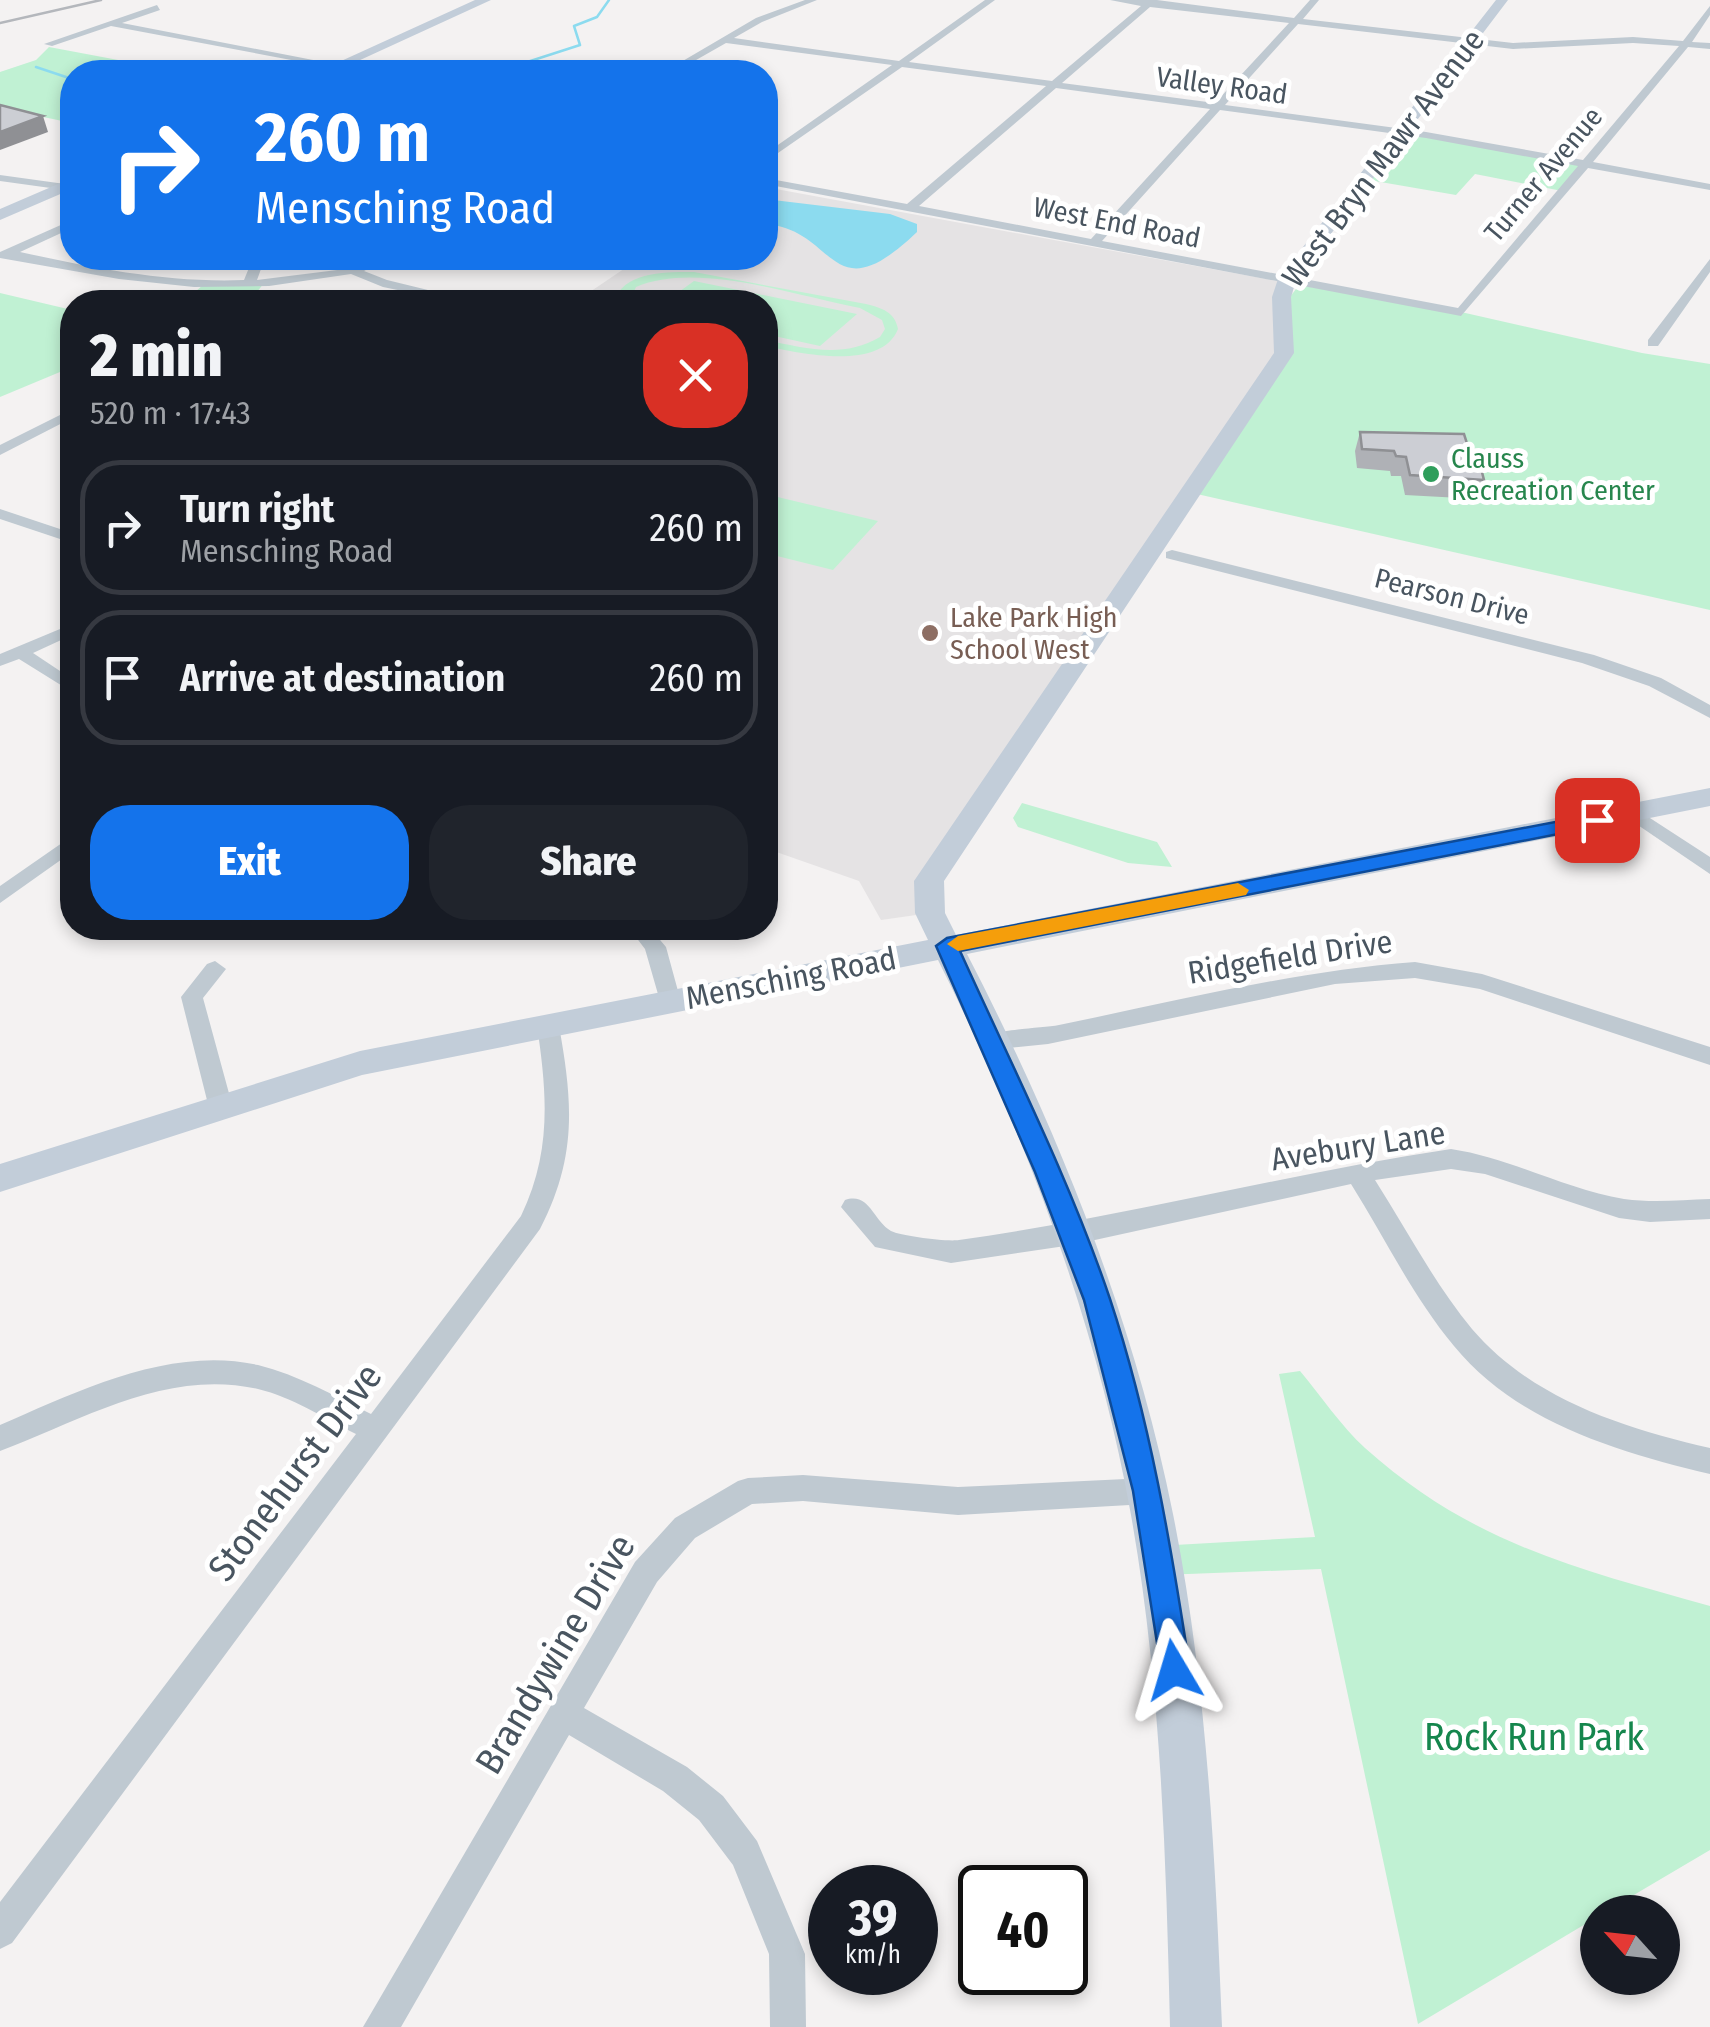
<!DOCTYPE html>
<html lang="en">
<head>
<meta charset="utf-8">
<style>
	:root { --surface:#171b24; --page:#20242c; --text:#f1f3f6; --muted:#9ea1a6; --line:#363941; --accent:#1473eb }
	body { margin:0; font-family:"Fira Sans Condensed",sans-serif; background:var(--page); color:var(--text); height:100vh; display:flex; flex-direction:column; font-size:38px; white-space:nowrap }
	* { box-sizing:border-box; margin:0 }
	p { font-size:32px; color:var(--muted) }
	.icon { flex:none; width:55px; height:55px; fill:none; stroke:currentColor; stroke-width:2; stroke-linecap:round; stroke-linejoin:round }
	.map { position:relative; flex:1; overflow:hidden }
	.drawer { position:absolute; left:60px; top:290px; width:718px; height:650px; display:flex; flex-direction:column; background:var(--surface); border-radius:40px; box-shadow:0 5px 15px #0003 }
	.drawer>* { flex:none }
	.top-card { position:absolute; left:60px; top:60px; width:718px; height:210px; border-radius:40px; box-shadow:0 5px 15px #0003; background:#1473eb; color:#fff; overflow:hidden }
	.needle { width:65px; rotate:297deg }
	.buttons { position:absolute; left:1580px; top:1895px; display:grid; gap:20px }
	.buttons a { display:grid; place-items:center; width:100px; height:100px; border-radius:50%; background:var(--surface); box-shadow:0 5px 15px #0003; font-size:50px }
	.speed { position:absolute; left:808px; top:1865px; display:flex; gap:20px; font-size:50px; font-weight:700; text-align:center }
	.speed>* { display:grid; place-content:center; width:130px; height:130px; border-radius:50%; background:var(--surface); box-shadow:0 5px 15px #0003; line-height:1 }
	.speed small { font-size:25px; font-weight:400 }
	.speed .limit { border:5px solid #111; border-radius:15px; background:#fff; color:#111 }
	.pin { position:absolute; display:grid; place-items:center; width:85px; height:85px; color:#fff; margin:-42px; border-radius:20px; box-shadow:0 5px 15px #0006 }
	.me { position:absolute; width:110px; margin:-55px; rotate:353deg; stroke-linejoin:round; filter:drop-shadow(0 0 8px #0008) }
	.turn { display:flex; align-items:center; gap:35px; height:210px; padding:0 30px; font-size:45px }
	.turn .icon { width:130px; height:130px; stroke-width:2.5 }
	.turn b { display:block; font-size:70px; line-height:85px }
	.round { display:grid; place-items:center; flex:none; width:105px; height:105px; border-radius:40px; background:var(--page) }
	.overview { display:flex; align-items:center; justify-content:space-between; height:170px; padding:0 30px }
	h1 { font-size:60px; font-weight:800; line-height:75px }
	.button { display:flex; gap:20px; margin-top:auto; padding:20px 30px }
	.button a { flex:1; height:115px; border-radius:40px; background:var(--accent); color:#fff; font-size:40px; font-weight:800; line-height:115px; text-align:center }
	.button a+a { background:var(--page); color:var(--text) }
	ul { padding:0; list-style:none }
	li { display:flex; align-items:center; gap:30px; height:135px; margin:0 20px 15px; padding:0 10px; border:5px solid var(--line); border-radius:40px }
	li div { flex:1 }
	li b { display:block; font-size:38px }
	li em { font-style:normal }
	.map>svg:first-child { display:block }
	.education { fill:#e5e3e4 }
	.green { fill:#c0f1d3 }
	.water { fill:#8cdbef }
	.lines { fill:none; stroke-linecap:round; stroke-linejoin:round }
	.stream { stroke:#8cdbef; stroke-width:2.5 }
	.street { fill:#bfc9d1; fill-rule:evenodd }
	.secondary { fill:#c2cdd9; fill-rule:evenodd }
	.rail { stroke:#b4b7bc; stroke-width:2.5 }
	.wall { fill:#afb1b6 }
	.shaded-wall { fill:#8f9094 }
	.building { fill:#ccced4; stroke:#8f9094; stroke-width:2.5 }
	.route { fill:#1473eb; stroke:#0d4b99; stroke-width:2.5 }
	.slow { fill:#f59e0b }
	.leisure-dot { fill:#2e9e5b; stroke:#fff; stroke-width:4 }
	.education-dot { fill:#8d6e63; stroke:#fff; stroke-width:4 }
	.labels { text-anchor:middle; stroke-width:10; stroke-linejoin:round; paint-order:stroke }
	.far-street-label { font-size:28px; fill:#495560; stroke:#fff }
	.far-leisure-label { font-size:28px; fill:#27864d; stroke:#fff; text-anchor:start }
	.far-education-label { font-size:28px; fill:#785e54; stroke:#fff; text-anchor:start }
	.street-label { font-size:32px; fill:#495560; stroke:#fff }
	.near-street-label { font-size:38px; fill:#495560; stroke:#fff }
	.near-park-label { font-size:38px; fill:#15864d; stroke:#fff }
</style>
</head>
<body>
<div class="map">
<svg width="1710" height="2027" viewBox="0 0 1710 2027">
	<rect width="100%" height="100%" fill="#f4f2f2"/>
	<path class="education" d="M765,187L1299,285L1293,289L1289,332L929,881L930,913L881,920L859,881L765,848V302H575L640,258H765Z"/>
	<path class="green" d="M49,47L182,72H72V123L0,108V72L36,60Z
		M1400,131L1585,163L1562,191L1475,174L1456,195L1363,179Z
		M694,272L866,304C882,308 895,312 898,329C881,372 799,353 765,346V340C805,348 843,359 880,337L885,329L882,320L860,308C795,296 698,261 636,287L629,302H615C621,271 669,272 694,272Z
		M694,281L857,314L820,346L765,334V302H665Z
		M264,283L249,302H184L204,284Z
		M1299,285L1461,312L1642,353L1710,364V610L1188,492L1284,353L1281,309Z
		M0,293L72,310V367L0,397Z
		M765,494L878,521L833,570L765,553Z
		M1022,803L1157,842L1172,867L1128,863L1018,827L1013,818Z
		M1300,1371C1321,1396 1341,1426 1365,1448C1471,1543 1577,1569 1710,1606V1850L1605,1912H1598L1597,1917L1418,2024L1321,1569L1162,1575L1157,1546L1315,1537L1279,1374Z"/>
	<path class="water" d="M765,199L890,214L917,224V232C829,316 838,229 765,224Z"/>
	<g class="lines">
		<path class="stream" d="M36,67L72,79
			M475,72L518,65L580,45L574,26L597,17L609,0"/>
		<path class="street" d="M805,0H817L762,22L734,38L899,61L985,0H995L909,62L1052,81L1141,6L1110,0H1157L1294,18L1310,0H1319L1303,19L1513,43L1633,37L1683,41L1710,6V15L1692,42L1710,43V49L1688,47L1593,162L1710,184V190L1588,168L1461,316L765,184V178L907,204L1046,86L902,67L765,162V154L892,65L726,43L675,72H664L756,18ZM1150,7L1289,23L1215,103L1062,83ZM1298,24L1513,49L1633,43L1679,46L1583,160L1426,132L1225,105ZM1056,88L1210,109L1091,239L919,206ZM1220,110L1426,138L1578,166L1458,308L1102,241Z
			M157,5L160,10L122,23L344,66L339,69L111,26L52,46L44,44Z
			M0,175L65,184L71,187L65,190L0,181Z
			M72,220V228L20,252C93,268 168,283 244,280L253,258H265L257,280L337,270L374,258H388L364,271L387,280L477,302H456L383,287L351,274L269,286L194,287L119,279L0,258V252Z
			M1710,259V272L1658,346H1648V340Z
			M72,409V418L0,455V445Z
			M0,509L72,533V543L0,519Z
			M1172,550L1594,655L1661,678L1710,705V718L1649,686L1582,663L1166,558V552Z
			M72,624V635L33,653L72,679V692L19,659L0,666V654Z
			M1633,807L1710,857V874L1626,817L1623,813L1626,809Z
			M72,836V852L0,903V886Z
			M629,928H650L666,947L681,1002L678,1008H662L645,949Z
			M215,961L226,969L203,998L233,1108L229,1114H213L209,1108L181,997L207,964Z
			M1415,962L1482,974L1710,1047V1065L1480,989L1415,978L1335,984L1048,1044L990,1050L979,1042C988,1028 1040,1029 1059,1025C1177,1001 1295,971 1415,962Z
			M548,1018L559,1026C573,1103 577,1157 540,1229L12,1943L0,1949V1902L356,1434C324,1418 292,1397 258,1389C167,1368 82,1420 0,1451V1425C78,1391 171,1345 258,1365C298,1375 335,1396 371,1414L521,1216C552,1152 547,1093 537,1026Z
			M1451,1149C1511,1158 1565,1189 1624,1199C1653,1203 1681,1200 1710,1199V1219L1650,1222L1619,1218L1485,1174L1451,1169L1375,1180C1407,1230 1434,1283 1472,1329C1532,1399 1623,1428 1710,1448V1474C1618,1452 1516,1422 1454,1346C1413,1297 1385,1238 1351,1184L1072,1245L951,1263L875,1247L841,1207L845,1200C870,1192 873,1221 891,1231C901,1236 947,1242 959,1240C1124,1217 1286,1174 1451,1149Z
			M803,1475L958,1487L1147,1478L1157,1481L1162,1491L1157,1501L1147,1504L958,1515L803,1501L752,1504L695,1538L657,1582L584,1708L687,1767L723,1796L757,1841L805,1954L806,2027H770L769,1954L733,1865L699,1820L663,1791L569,1735L401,2027H363L635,1562L675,1518L738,1481L748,1478Z"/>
		<path class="secondary" d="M475,0H491L334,72H317Z
			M1496,0H1508L1296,280L1291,297L1294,353L944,881L945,913L956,935L1710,788V806L967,954C1058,1130 1134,1319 1173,1514C1207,1683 1215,1855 1222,2027H1170C1166,1856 1161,1684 1131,1515C1097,1323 1025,1134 938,960L362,1075L0,1192V1164L360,1051L928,940L915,913L914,881L1274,353L1272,297L1278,279Z
			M72,178V189L0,220V209Z"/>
		<path class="rail" d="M0,23L101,0"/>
	</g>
	<path class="wall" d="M1360,432L1484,480L1479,499L1405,495L1401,476H1391L1390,471L1357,468L1355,451Z"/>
	<path class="shaded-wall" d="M43,116L48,132L0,150V132Z"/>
	<path class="building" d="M0,105L43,116L0,132Z
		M1360,432L1464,434L1470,453H1477L1484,480L1410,475L1406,457L1396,456L1394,451L1362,449Z"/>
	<path class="route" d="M1597,814L1604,816V825L960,951C1012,1066 1070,1180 1110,1299C1150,1420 1171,1545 1190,1670L1186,1681L1174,1686L1163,1681L1133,1491L1084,1300L1035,1172L936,946L947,938Z"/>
	<path class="slow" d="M1238,883L1249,890L1246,895L958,951L947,944L958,936Z"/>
	<circle class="leisure-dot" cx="1431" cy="474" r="10"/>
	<circle class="education-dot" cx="930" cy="633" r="10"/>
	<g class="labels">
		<g class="far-street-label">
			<text transform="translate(1222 85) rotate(8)" y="10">Valley Road</text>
			<text transform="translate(1543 174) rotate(-50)" y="10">Turner Avenue</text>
			<text transform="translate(1117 222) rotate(11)" y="10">West End Road</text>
			<text transform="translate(1452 596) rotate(14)" y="10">Pearson Drive</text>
		</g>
		<g class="far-leisure-label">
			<text x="1451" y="468">Clauss<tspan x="1451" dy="32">Recreation Center</tspan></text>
		</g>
		<g class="far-education-label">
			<text x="950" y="627">Lake Park High<tspan x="950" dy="32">School West</tspan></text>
		</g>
		<g class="street-label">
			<text transform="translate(1383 158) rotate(-53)" y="11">West Bryn Mawr Avenue</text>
			<text transform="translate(1290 957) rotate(-9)" y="11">Ridgefield Drive</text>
			<text transform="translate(791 978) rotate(-11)" y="11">Mensching Road</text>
			<text transform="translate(1358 1146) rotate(-9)" y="11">Avebury Lane</text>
		</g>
		<g class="near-street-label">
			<text transform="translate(295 1472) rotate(-53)" y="13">Stonehurst Drive</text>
			<text transform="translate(555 1654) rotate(-59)" y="13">Brandywine Drive</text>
		</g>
		<g class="near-park-label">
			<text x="1534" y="1750">Rock Run Park</text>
		</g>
	</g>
</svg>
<div class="buttons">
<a><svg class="needle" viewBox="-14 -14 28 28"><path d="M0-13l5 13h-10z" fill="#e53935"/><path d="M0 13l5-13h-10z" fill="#9ea1a6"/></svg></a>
</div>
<div class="speed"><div>39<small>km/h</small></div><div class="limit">40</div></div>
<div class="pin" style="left:1597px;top:820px;background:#d93025"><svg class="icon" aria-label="arrive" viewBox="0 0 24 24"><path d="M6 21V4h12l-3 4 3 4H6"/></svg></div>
<svg class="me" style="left:1174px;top:1670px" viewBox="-20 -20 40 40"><path d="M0-17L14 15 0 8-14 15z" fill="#1473eb" stroke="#fff" stroke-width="4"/></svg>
<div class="top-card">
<div class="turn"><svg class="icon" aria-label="right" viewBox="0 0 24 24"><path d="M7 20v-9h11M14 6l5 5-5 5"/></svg><div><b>260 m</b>Mensching Road</div></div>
</div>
<section class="drawer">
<div class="overview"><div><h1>2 min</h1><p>520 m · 17:43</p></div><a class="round" style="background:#d93025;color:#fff"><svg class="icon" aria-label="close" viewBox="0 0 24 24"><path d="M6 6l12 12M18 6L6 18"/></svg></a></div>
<ul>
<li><svg class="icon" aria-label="right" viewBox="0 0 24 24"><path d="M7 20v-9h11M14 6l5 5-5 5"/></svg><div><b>Turn right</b><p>Mensching Road</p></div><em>260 m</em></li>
<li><svg class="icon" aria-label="arrive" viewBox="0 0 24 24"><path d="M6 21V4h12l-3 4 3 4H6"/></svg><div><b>Arrive at destination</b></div><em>260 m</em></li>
</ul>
<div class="button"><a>Exit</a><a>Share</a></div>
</section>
</div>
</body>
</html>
